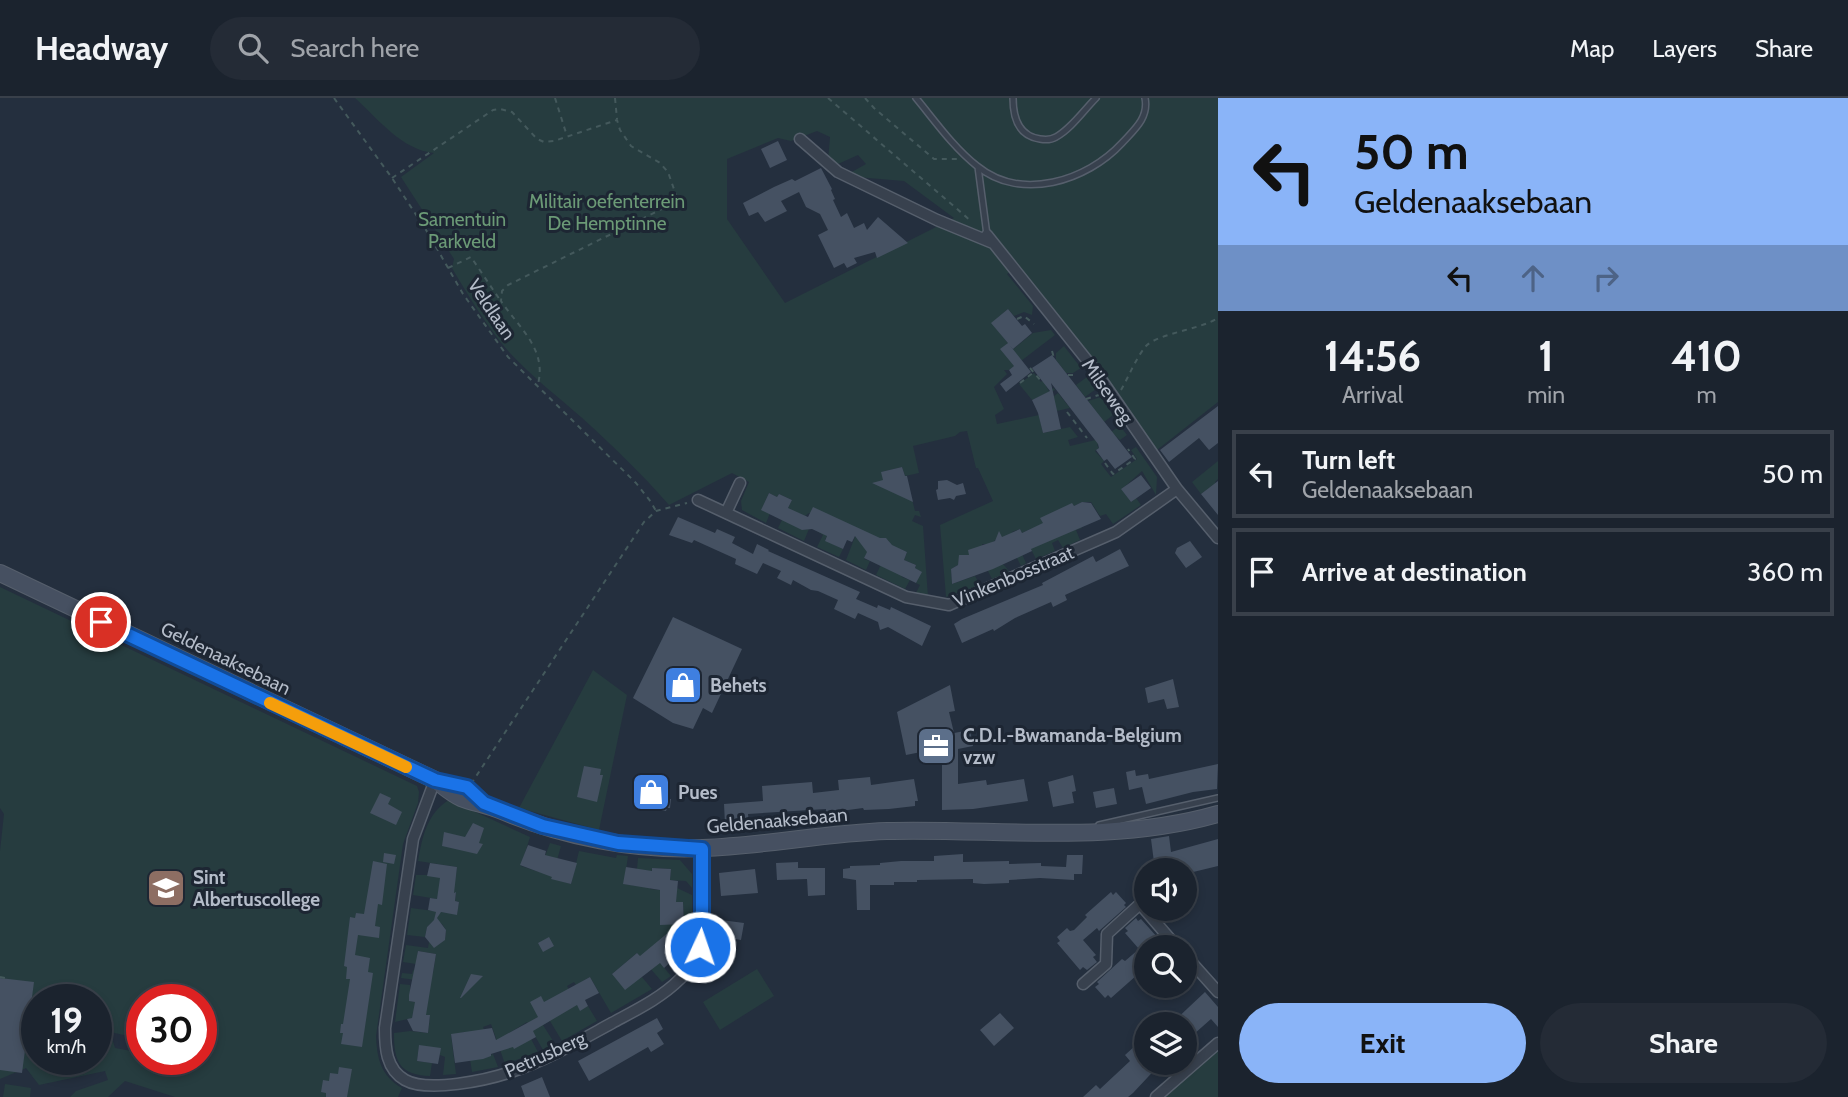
<!DOCTYPE html>
<html lang="en">
<head>
<meta charset="utf-8">
<style>
	:root { --surface:#1b232e; --page:#242b36; --text:#f1f3f6; --muted:#a0a4aa; --line:#39404a; --accent:#8ab4f8 }
	body { margin:0; font-family:Cabin,sans-serif; background:var(--page); color:var(--text); height:100vh; display:flex; flex-direction:column; font-size:26px; white-space:nowrap }
	* { box-sizing:border-box; margin:0 }
	p { font-size:23px; color:var(--muted) }
	.icon { flex:none; width:38px; height:38px; fill:none; stroke:currentColor; stroke-width:2; stroke-linecap:round; stroke-linejoin:round }
	.map { position:relative; flex:1; overflow:hidden }
	.side { display:flex; flex-direction:column; background:var(--surface); width:630px }
	.side>* { flex:none }
	.top-card { background:#8ab4f8; color:#111; overflow:hidden }
	.controls { position:absolute; left:1134px; top:760px; display:grid; gap:14px }
	.controls a { display:grid; place-items:center; width:63px; height:63px; border-radius:50%; background:var(--surface); box-shadow:0 4px 10px #0003,0 0 0 2px var(--line); font-size:35px }
	.speed { position:absolute; left:21px; top:886px; display:flex; gap:14px; font-size:35px; font-weight:700; text-align:center }
	.speed>* { display:grid; place-content:center; width:91px; height:91px; border-radius:50%; background:var(--surface); box-shadow:0 4px 10px #0003,0 0 0 2px var(--line); line-height:1 }
	.speed small { font-size:18px; font-weight:400 }
	.speed .limit { border:10px solid #d22; background:#fff; color:#111 }
	.pin { position:absolute; display:grid; place-items:center; width:60px; height:60px; color:#fff; margin:-30px; border:4px solid #fff; border-radius:50%; box-shadow:0 2px 7px #0007 }
	.me { position:absolute; width:77px; margin:-38px; rotate:3deg; stroke-linejoin:round; filter:drop-shadow(0 0 5px #0008) }
	.turn { display:flex; align-items:center; gap:24px; height:147px; padding:0 21px; font-size:32px }
	.turn .icon { width:91px; height:91px; stroke-width:2.5 }
	.turn b { display:block; font-size:49px; line-height:60px }
	.lanes { display:flex; align-items:center; height:66px; padding:0 21px; background:#0003; justify-content:center; gap:35px; direction:ltr }
	.lanes .off { opacity:.35 }
	.eta { display:flex; justify-content:space-evenly; align-items:center; height:119px; text-align:center }
	.eta b { font-size:42px; font-weight:700; line-height:49px }
	.action { display:flex; gap:14px; margin-top:auto; padding:14px 21px }
	.action a { flex:1; height:80px; border-radius:42px; background:var(--accent); color:#111; font-size:28px; font-weight:700; line-height:80px; text-align:center }
	.action a+a { background:var(--page); color:var(--text) }
	ul { padding:0; list-style:none }
	li { display:flex; align-items:center; gap:21px; height:88px; margin:0 14px 10px; padding:0 7px; border:4px solid var(--line); border-radius:0px }
	li div { flex:1 }
	li b { display:block; font-size:26px }
	li em { font-style:normal }
	header { display:flex; align-items:center; gap:42px; box-sizing:border-box; height:98px; padding:0 35px; background:var(--surface); border-bottom:2px solid var(--line) }
	header strong { font-size:33px }
	nav { display:flex; gap:38px; margin-inline-start:auto; font-size:24px }
	.search { width:490px; height:63px; background:var(--page); display:flex; align-items:center; gap:18px; box-sizing:border-box; padding:0 24px; border-radius:38px; color:var(--muted); font-size:26px }
	main { display:flex; flex:1; min-height:0 }
	.map>svg:first-child { display:block }
	.green { fill:#263c3f; fill-rule:evenodd }
	.building { fill:#455162 }
	.lines { fill:none; stroke-linecap:round; stroke-linejoin:round }
	.lane-casing { stroke:#565f6c; stroke-width:8 }
	.street-casing { stroke:#565f6c; stroke-width:13 }
	.secondary-casing { stroke:#565f6c; stroke-width:18 }
	.path { stroke:#44595c; stroke-width:2; stroke-dasharray:5 5; stroke-linecap:butt }
	.lane { stroke:#38414e; stroke-width:5 }
	.street { stroke:#38414e; stroke-width:10 }
	.secondary { stroke:#465061; stroke-width:16 }
	.route-casing { stroke:#114b97; stroke-width:18 }
	.route { stroke:#1a73e8; stroke-width:12 }
	.slow { stroke:#f59e0b; stroke-width:12 }
	.labels { text-anchor:middle; stroke-width:6; stroke-linejoin:round; paint-order:stroke }
	.park-label { font-size:19px; fill:#6b9a76; stroke:#1d2633 }
	.street-label { font-size:19px; fill:#b4bcc9; stroke:#1d2633 }
	.poi-label { font-size:19px; font-weight:bold; fill:#b4bcc9; stroke:#1d2633; text-anchor:start }
</style>
</head>
<body>
<header>
<strong>Headway</strong>
<div class="search"><svg class="icon" aria-label="search" viewBox="0 0 24 24"><circle cx="10" cy="10" r="6"/><path d="M15 15l6 6"/></svg>Search here</div>
<nav><a>Map</a><a>Layers</a><a>Share</a></nav>
</header>
<main>
<div class="map">
<svg width="1218" height="999" viewBox="0 0 1218 999">
	<rect width="100%" height="100%" fill="#242f3e"/>
	<path class="green" d="M355,0H1218V304L1157,352L1014,171L1007,176L1033,208L1032,217L1024,214L1014,218L1008,211L992,225L1008,245L1006,257L1033,235L1051,232L1055,237L1009,272H1004L1007,276L994,289L1004,311L995,317L997,326L1039,317L1049,302L1058,295L1070,310L1039,317L1043,335L1070,329L1078,339L1068,342L1070,348L1100,341L1120,328L1127,337L1120,342L1112,335L1097,347L1099,350L1095,353L1104,363L1101,366L1111,379L1137,361L1131,352L1136,349L1157,379L1156,397L1142,373L1122,391L1131,404L1136,400L1141,407L1113,426L1106,416L1100,418L1091,404H1082L1072,409L1082,430L1076,432L1080,442L1063,450L1058,442L1052,445L1055,453L1036,461L1031,451L1033,430L1022,435L1020,431L1012,434L1026,465L1021,468L1017,460L1012,462L1001,438L990,446H982C986,459 1003,461 1009,474L992,481L988,473L968,457H960L958,467L951,471L952,486L975,478L980,487L946,499L940,427L993,403L978,370H976L967,333L960,334L955,338L913,348L919,375L905,378L902,369L882,374C884,386 900,401 912,401L915,413H919L921,419L915,417L912,423L923,428L928,499L916,495L920,487L916,485L921,474L915,470L916,467L904,462L907,454L900,451L902,479L910,482L905,491L876,477L890,447L888,442L880,440L868,453L864,461L870,463L866,472L846,462L858,431L835,421L825,442L843,451L839,459L817,449L823,437L817,433L825,416L809,415L805,418L798,415L803,432L809,431L804,443L778,430L792,402L779,396L777,399L769,395L762,411L770,415L766,425L742,412L741,403L749,384L732,375L669,407C642,376 612,347 581,319C557,298 531,278 509,254C487,229 469,199 452,170L454,161L401,79L434,55C402,52 378,21 355,0ZM817,33L830,39L828,62L838,66L858,57L866,66L850,75L857,79L904,83L954,120L785,205L727,121V61L778,40L791,43Z
		M1064,248L1081,270L1073,275H1066L1056,262V255Z
		M1034,275L1041,284L1045,280L1049,286L1046,288L1049,293L1054,290L1055,292L1032,302L1019,286Z
		M1087,279L1096,291L1085,299L1076,287Z
		M1101,299L1113,317L1104,324L1088,303Z
		M1218,363V381L1215,384L1218,388L1215,392L1212,388L1201,396L1192,384Z
		M0,489L417,688L419,694L418,705L403,746L376,938C377,961 381,978 402,990L398,999H175L125,983L108,999H70L76,993L108,982L105,973L39,987L26,970L0,981V753L4,716L0,710ZM37,901H96V961H37ZM142,901H201V961H142V955L115,950L110,934L142,941Z
		M593,572L627,597L599,732L519,710Z
		M449,702L530,739L521,768L539,774L550,745L561,748L552,780L571,786L579,753L616,760L617,757L628,758L624,786L639,788L641,772L637,771L638,760L680,762L692,776V790L686,783L670,782L671,771L652,770L650,791L677,794V790L692,797V819H684L683,804L660,807L661,826H693L692,840L687,854L670,834L649,851L671,878L662,884L637,855L612,876L641,878L652,891L611,915L590,879L576,887L574,884L567,888L580,912L588,908L597,923L562,943L550,923L543,927L555,946L543,952L527,924L506,937L531,941L538,954L505,966L491,926L483,929L486,937L484,960L493,956L498,969L472,974L466,934L451,937L456,976L443,977L445,959L419,948L417,963L432,965L430,978C399,977 394,963 394,935L410,933L428,935L430,918L413,915L412,920L395,924L400,886L410,887V903L427,906L430,884L401,880L402,875L412,876L413,872L433,875L436,856L418,853L416,866L403,864L406,847L428,850L429,844L439,846L445,841L446,832L442,826L432,824L427,829L425,839L407,837L411,810L457,816L459,804L455,803L456,795L439,792L437,801L413,797L416,777H456L457,769L418,763C422,740 427,715 449,702Z
		M757,871L774,898L720,932L703,904Z
		M1218,945V999H1156Z
		M5,986L31,990L30,999H3Z"/>
	<path class="building" d="M778,43L787,62L770,70L761,51Z
		M821,70L832,91L831,92L835,101L833,102L841,119L847,115L854,130L864,125L867,132L878,119L908,145L877,160L875,154L854,160L857,165L847,170L844,165L834,170L818,137L828,132L820,116L806,109L799,94L781,103L787,113L765,124L758,114L749,118L743,105L774,89L792,81L795,83Z
		M1008,211L1022,228L1025,226L1032,235L1013,251L991,225Z
		M1008,245L1031,274L1006,294L1000,286L1012,277L1009,272L1014,268L1000,251Z
		M1052,257L1132,359L1115,371L1107,361L1104,363L1096,352L1099,350L1098,346L1051,285L1061,331L1043,335L1038,315L1032,302L1050,293L1032,270Z
		M1218,308V345L1209,352L1199,340L1169,364L1160,352Z
		M902,369L905,378H907L913,404L872,385L883,382L881,374Z
		M1141,377L1151,390L1131,404L1121,391Z
		M947,382L957,387L963,385L966,396L956,398L954,402L950,400L938,402L936,392L938,391V383Z
		M1218,383V417L1201,396Z
		M769,395L777,399L779,396L792,402L788,410L808,419L813,409L880,440H886L892,447L907,454L904,462L916,467L915,470L922,474L916,485L864,460L867,454L855,438L852,444L847,442L843,451L825,443L827,438L812,431L802,432L761,412Z
		M1082,404L1091,405L1101,421L1031,451L1032,453L993,471L952,486L951,471L958,467L959,457H969L968,452L995,443L999,433L1002,439L1020,431L1022,435L1043,425L1040,420L1072,405L1074,408Z
		M678,419L715,435L717,431L735,439L732,445L753,456L757,446L769,452L768,453L860,494L856,501L877,510L878,507L890,512L891,509L931,528L922,548L888,529L880,532L878,524L858,515L855,521L834,511L838,502L818,493L811,492L793,482L791,487L777,480L781,473L763,465L757,476L735,466L736,461L694,442L692,445L669,437Z
		M1190,443L1202,459L1186,470L1175,455L1177,450Z
		M1120,451L1129,468L1065,497L1067,502L1053,509L1051,504L1015,520L994,533L993,531L962,545L954,526L962,521L1043,487L1042,485L1093,458L1096,464Z
		M673,519L742,551L712,615L703,610L693,631L673,625L633,600Z
		M1173,581L1179,609L1167,611L1164,601L1148,605L1145,590Z
		M950,587L955,613L949,614L954,635L970,632L973,648L958,651V686L986,682L987,687L1024,681L1028,703L973,711L942,712V655L922,660L921,654L906,657L897,614Z
		M1218,666L1217,691L1193,694L1146,706L1142,689L1129,692L1126,674L1135,672L1136,678L1148,676L1149,681Z
		M584,668L601,671L600,677H603L597,704L577,699Z
		M1073,677L1076,693L1072,694L1074,705L1053,709L1048,684Z
		M870,679L871,687L914,681L918,703H915V708L889,711L864,712L863,710L826,715V711L748,716L749,725L725,726L724,706L763,703L762,688L812,684L813,695L839,692L838,682Z
		M637,683L668,686L666,701H671L670,710H667L666,713L634,710Z
		M1114,690L1117,706L1096,710L1093,694Z
		M380,695L391,700L388,706L402,714L396,727L370,715Z
		M473,725L484,730L479,745L483,746L477,756L442,748L444,734L465,739Z
		M1169,738L1171,754L1218,741V768L1189,775L1188,772H1155L1151,741Z
		M528,747L546,753L545,757L577,765L571,786L551,781L552,779L520,767Z
		M384,755L396,757L394,766L383,764Z
		M963,756V764L1009,763V766L1041,765V768L1066,769L1067,757H1083L1082,776H1074V782L1040,780L1009,782V785L984,786L973,785V781L917,782V784H894V787H870V812H857L856,782L843,780V771L850,770V768L880,767V765L901,763H934V758Z
		M373,763L387,766L382,807L378,806L375,828L380,829L379,840L358,837L355,857L370,860L368,874L373,875L362,949L341,946L343,935H340L341,926H343L350,881H346L347,869L344,868L350,819L355,820L356,815L364,816Z
		M798,764V770H825V797L808,798L807,781L777,782L776,765Z
		M430,765L457,769L454,795L456,794L455,803L459,804L457,817L441,814L437,820L446,832L445,842L434,850L425,839L427,829L434,822L436,814L428,812L430,800L437,801L440,780L427,778Z
		M626,769L652,773V770L671,771L670,782L678,783L676,804H683L684,826L660,827V792L623,786Z
		M755,771L758,795L721,798L719,775Z
		M1111,794L1113,797L1116,794L1126,805L1124,807L1126,809L1099,833L1097,830L1083,842L1096,857L1093,859L1097,864L1087,872L1083,869L1080,872L1057,845L1060,843L1057,839L1067,830L1070,833L1074,832L1087,819L1085,817Z
		M1136,820L1138,823L1141,821L1166,849H1146V864L1134,874L1137,877L1111,900L1108,897L1105,900L1095,889L1099,886L1097,884L1122,861L1125,863L1139,851L1125,835L1128,833L1125,830Z
		M721,822L744,825L741,842L718,838Z
		M670,833L682,848L672,856L675,860L664,870L660,865L625,892L612,876L637,855L640,858Z
		M549,839L554,848L543,854L538,845Z
		M418,853L436,856L426,917H430L428,935L413,933L407,921L412,920L415,904L409,903V897Z
		M471,876L483,878L461,900H460Z
		M590,879L599,895L585,902L588,908L580,913L577,907L533,933L536,939L514,951L513,949L491,956V958L483,961L455,965L451,936L492,930L496,942L538,919L530,904L541,898L544,904Z
		M0,880L34,884L22,975L0,972Z
		M1205,894L1218,909V929L1211,921L1185,944V926H1171Z
		M1000,915L1014,930L994,948L980,932Z
		M657,920L663,931L657,935L664,946L651,954L648,949L589,983L578,963Z
		M419,947L441,950L438,966L417,963Z
		M1136,947L1142,954L1146,950V964H1162L1133,995L1128,999H1083L1096,987L1100,991L1130,963L1125,957Z
		M339,969L352,971L347,999H326V995L321,994L323,982L329,983L330,975L338,976Z
		M542,979L550,999H525L521,988Z"/>
	<g class="lines">
		<defs>
			<path id="lane" d="M916,0C935,23 953,49 977,68C1021,104 1087,83 1122,45C1134,32 1149,20 1145,0
				M1013,0C1013,19 1018,38 1040,41C1046,42 1051,42 1056,39C1071,31 1084,12 1096,0
				M978,69L987,137
				M1099,727L1218,700"/>
			<path id="street" d="M800,41L838,74L937,122L993,145
				M987,137L1094,271L1177,391L1218,440
				M740,385L726,415L906,499L949,507L1116,434L1177,391
				M698,402L726,415
				M435,682L413,741L385,930C385,950 386,971 405,982C428,995 487,982 511,974C547,962 579,943 612,925C636,912 661,900 680,881C692,870 699,855 702,839V750
				M1185,857L1218,894
				M1083,886L1106,866L1107,836L1140,806L1177,849
				M1156,999L1218,945"/>
			<path id="secondary" d="M0,475L435,682C443,688 452,696 461,700C474,705 488,707 502,713C564,739 635,753 703,750C765,748 825,735 887,733C998,730 1110,747 1218,716"/>
		</defs>
		<use href="#lane" class="lane-casing"/>
		<use href="#street" class="street-casing"/>
		<use href="#secondary" class="secondary-casing"/>
		<path class="path" d="M334,0L392,80L428,135L463,196L508,259L636,385L651,404L656,413
			M555,0L567,38
			M615,0L617,21
			M828,0L971,123
			M865,0L874,10L934,61H957
			M392,80L493,12L500,11L512,14L537,41L544,44L554,43L617,22L620,32L631,48L660,65L668,74L676,97L668,108L508,187L502,193L501,203C519,230 547,251 538,286
			M448,170L471,159L500,202
			M1017,221L1024,218L1034,226
			M1052,253L1054,260
			M1030,270L1041,283
			M1068,277H1077
			M1020,285L1034,274
			M1121,292C1129,278 1136,260 1146,248C1159,235 1199,232 1218,220
			M1086,301L1099,297
			M1067,314L1087,340
			M1105,365L1113,376L1135,361L1128,351
			M461,683L471,688
			M471,686L644,424L656,413L687,405
			M0,879L5,880"/>
		<use href="#lane" class="lane"/>
		<use href="#street" class="street"/>
		<use href="#secondary" class="secondary"/>
	</g>
	<g class="lines">
		<defs>
			<path id="route" d="M101,524L435,682L467,689L484,705L543,728L618,745L702,751V839L700,849"/>
		</defs>
		<use href="#route" class="route-casing"/>
		<use href="#route" class="route"/>
		<path class="slow" d="M270,605L406,669"/>
	</g>
	<defs>
		<symbol id="shop-square" viewBox="-11 -11 22 22"><rect x="-9" y="-9" width="18" height="18" rx="4" fill="#3f7fe0" stroke="#1d2633"/><path d="M-5-2.5h2.3a2.7 3.5 0 0 1 5.4 0H5L5.5 6h-11ZM-1.5-2.5h3a1.5 2.3 0 0 0-3 0Z" fill="#fff"/></symbol>
		<symbol id="office-square" viewBox="-11 -11 22 22"><rect x="-9" y="-9" width="18" height="18" rx="4" fill="#5c6f8a" stroke="#1d2633"/><path d="M-6-3h4V-5.5h4V-3h4V5H-6ZM-1-4.5V-3h2v-1.5ZM-6 0V1H6V0Z" fill="#fff"/></symbol>
		<symbol id="school-square" viewBox="-11 -11 22 22"><rect x="-9" y="-9" width="18" height="18" rx="4" fill="#8d6e63" stroke="#1d2633"/><path d="M0-5L7-2L0 1L-7-2ZM-4 1L0 2.5L4 1V4Q0 6-4 4Z" fill="#fff"/></symbol>
	</defs>
	<g fill-rule="evenodd">
		<use href="#shop-square" x="661" y="565" width="44" height="44"/>
		<use href="#office-square" x="914" y="626" width="44" height="44"/>
		<use href="#shop-square" x="629" y="672" width="44" height="44"/>
		<use href="#school-square" x="144" y="768" width="44" height="44"/>
	</g>
	<g class="labels">
		<g class="park-label">
			<text x="607" y="110">Militair oefenterrein<tspan x="607" dy="22">De Hemptinne</tspan></text>
			<text x="462" y="128">Samentuin<tspan x="462" dy="22">Parkveld</tspan></text>
		</g>
		<g class="street-label">
			<text transform="translate(492 211) rotate(56)" y="7">Veldlaan</text>
			<text transform="translate(1108 293) rotate(55)" y="7">Milseweg</text>
			<text transform="translate(1013 478) rotate(-23)" y="7">Vinkenbosstraat</text>
			<text transform="translate(226 560) rotate(26)" y="7">Geldenaaksebaan</text>
			<text transform="translate(777 722) rotate(-5)" y="7">Geldenaaksebaan</text>
			<text transform="translate(545 956) rotate(-24)" y="7">Petrusberg</text>
		</g>
		<g class="poi-label">
			<text x="710" y="594">Behets</text>
			<text x="963" y="644">C.D.I.-Bwamanda-Belgium<tspan x="963" dy="22">vzw</tspan></text>
			<text x="678" y="701">Pues</text>
			<text x="193" y="786">Sint<tspan x="193" dy="22">Albertuscollege</tspan></text>
		</g>
	</g>
</svg>
<div class="controls">
<a><svg class="icon" aria-label="sound" viewBox="0 0 24 24"><path d="M4 9h4l5-4v14l-5-4H4zM17 9q2 3 0 6"/></svg></a>
<a><svg class="icon" aria-label="search" viewBox="0 0 24 24"><circle cx="10" cy="10" r="6"/><path d="M15 15l6 6"/></svg></a>
<a><svg class="icon" aria-label="layers" viewBox="0 0 24 24"><path d="M12 4l9 5-9 5-9-5zM3 14l9 5 9-5"/></svg></a>
</div>
<div class="speed"><div>19<small>km/h</small></div><div class="limit">30</div></div>
<div class="pin" style="left:101px;top:524px;background:#d93025"><svg class="icon" aria-label="arrive" viewBox="0 0 24 24"><path d="M6 21V4h12l-3 4 3 4H6"/></svg></div>
<svg class="me" style="left:700px;top:849px" viewBox="-20 -20 40 40"><circle r="17" fill="#1a73e8" stroke="#fff" stroke-width="3"/><path d="M0-11L8 9 0 5-8 9z" fill="#fff"/></svg>
</div>
<section class="side">
<div class="top-card">
<div class="turn"><svg class="icon" aria-label="left" viewBox="0 0 24 24"><path d="M17 20v-9H6M10 6l-5 5 5 5"/></svg><div><b>50 m</b>Geldenaaksebaan</div></div>
<div class="lanes"><svg class="icon" aria-label="left" viewBox="0 0 24 24"><path d="M17 20v-9H6M10 6l-5 5 5 5"/></svg><svg class="icon off" aria-label="ahead" viewBox="0 0 24 24"><path d="M12 20V5M6 11l6-6 6 6"/></svg><svg class="icon off" aria-label="right" viewBox="0 0 24 24"><path d="M7 20v-9h11M14 6l5 5-5 5"/></svg></div>
</div>
<div class="eta">
<div><b>14:56</b><p>Arrival</p></div>
<div><b>1</b><p>min</p></div>
<div><b>410</b><p>m</p></div>
</div>
<ul>
<li><svg class="icon" aria-label="left" viewBox="0 0 24 24"><path d="M17 20v-9H6M10 6l-5 5 5 5"/></svg><div><b>Turn left</b><p>Geldenaaksebaan</p></div><em>50 m</em></li>
<li><svg class="icon" aria-label="arrive" viewBox="0 0 24 24"><path d="M6 21V4h12l-3 4 3 4H6"/></svg><div><b>Arrive at destination</b></div><em>360 m</em></li>
</ul>
<div class="action"><a>Exit</a><a>Share</a></div>
</section>
</main>
</body>
</html>
